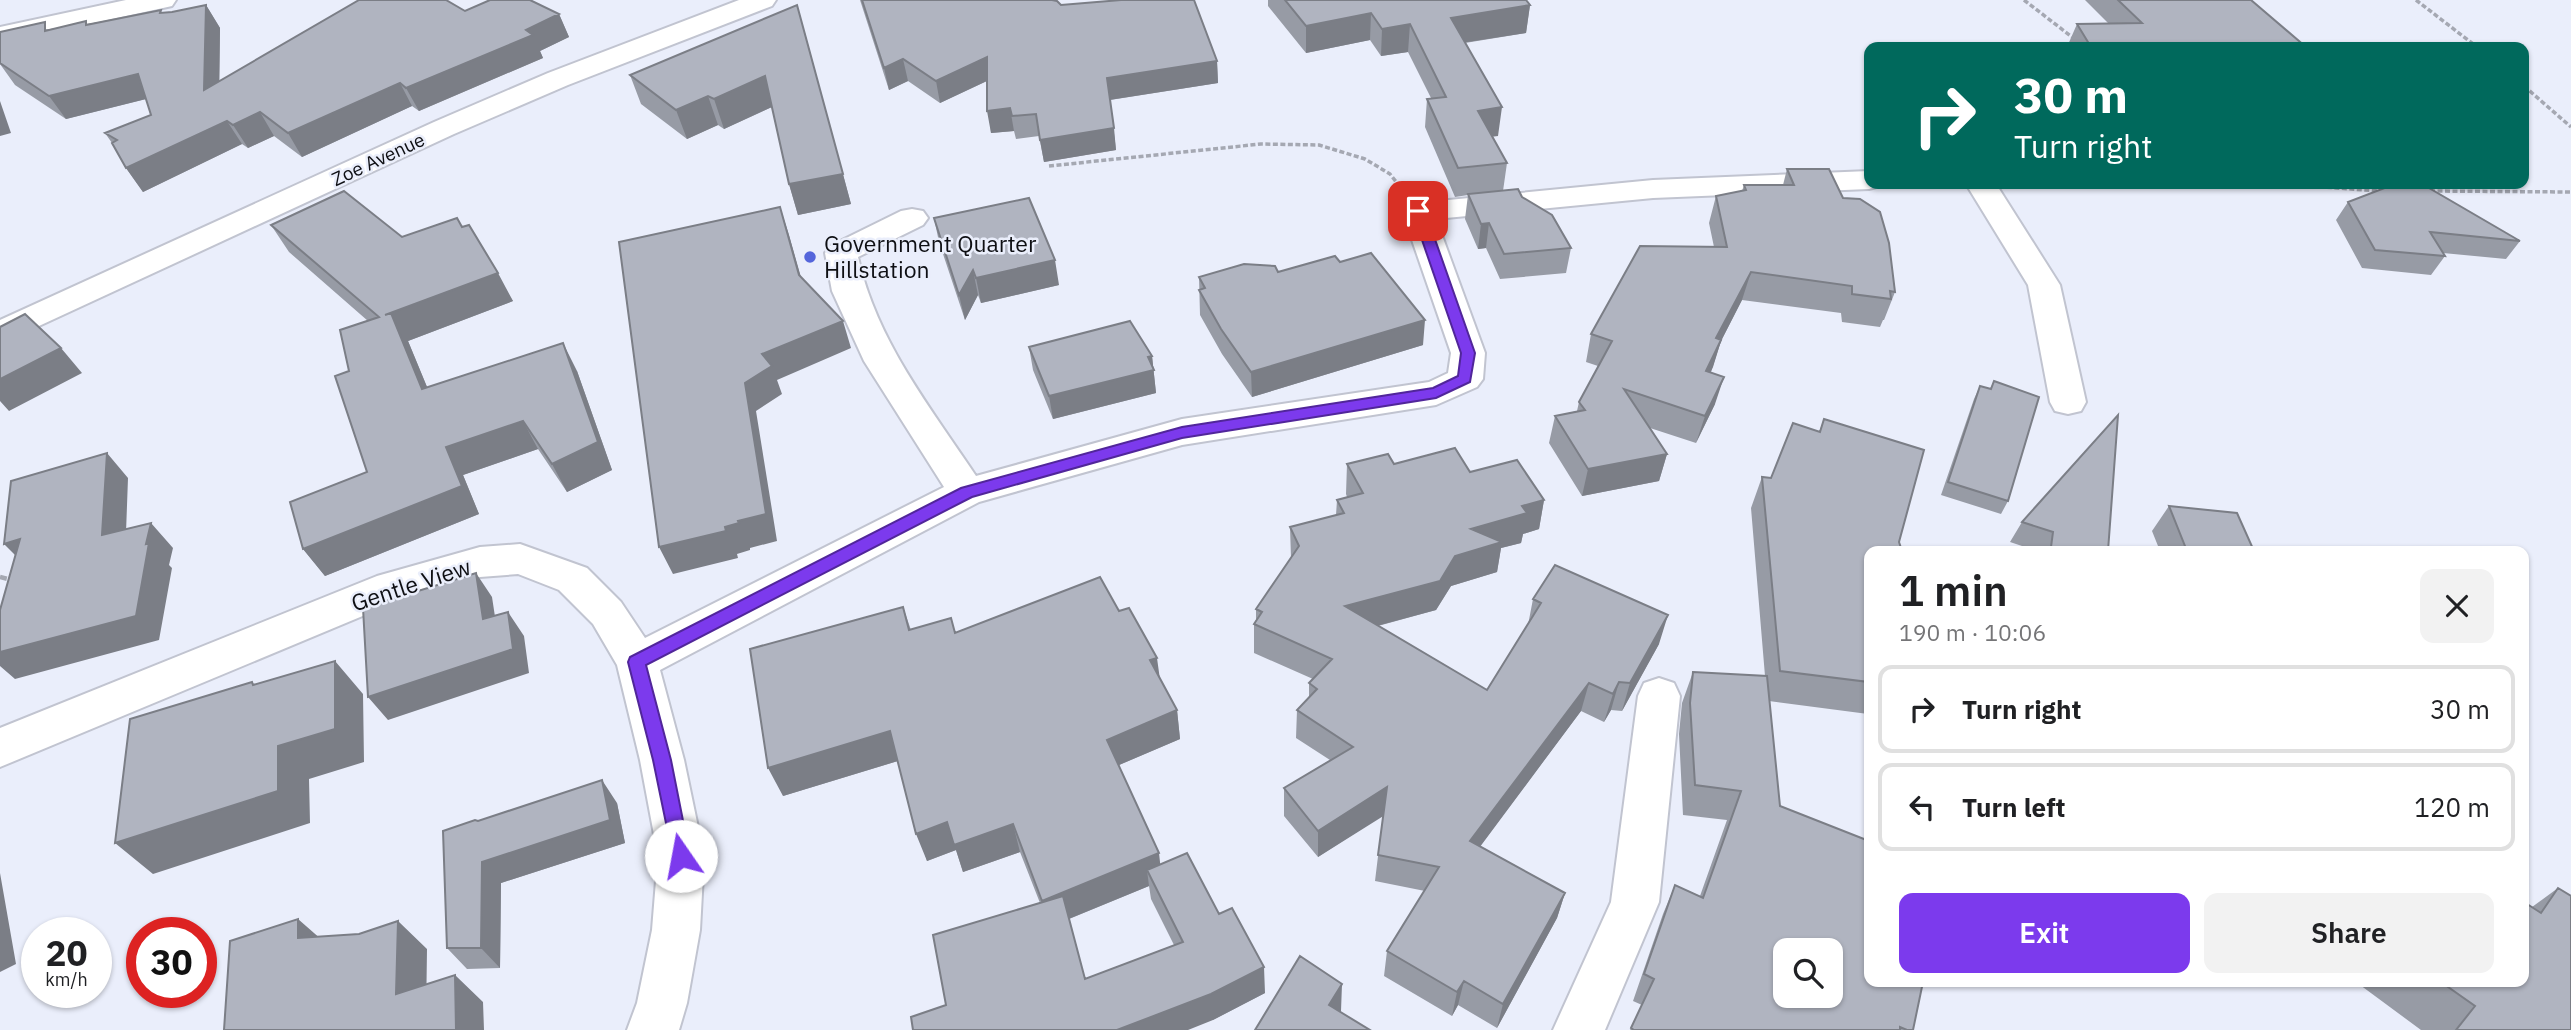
<!DOCTYPE html>
<html lang="en">
<head>
<meta charset="utf-8">
<style>
	:root { --surface:#fff; --page:#f2f2f2; --text:#202124; --muted:#757577; --line:#e0e0e0; --accent:#7c3aed }
	body { margin:0; font-family:"IBM Plex Sans",sans-serif; background:var(--page); color:var(--text); height:100vh; display:flex; flex-direction:column; font-size:26px; white-space:nowrap }
	* { box-sizing:border-box; margin:0 }
	p { font-size:23px; color:var(--muted) }
	.icon { flex:none; width:38px; height:38px; fill:none; stroke:currentColor; stroke-width:2; stroke-linecap:round; stroke-linejoin:round }
	.map { position:relative; flex:1; overflow:hidden }
	.panel { position:absolute; left:1864px; top:546px; width:665px; height:441px; display:flex; flex-direction:column; background:var(--surface); border-radius:14px; box-shadow:0 2px 5px #0004 }
	.panel>* { flex:none }
	.banner { position:absolute; left:1864px; top:42px; width:665px; height:147px; border-radius:14px; box-shadow:0 2px 5px #0004; background:#00695c; color:#fff; overflow:hidden }
	.fabs { position:absolute; left:1773px; top:938px; display:grid; gap:14px }
	.fabs a { display:grid; place-items:center; width:70px; height:70px; border-radius:14px; background:var(--surface); box-shadow:0 2px 5px #0004; font-size:35px }
	.speed { position:absolute; left:21px; top:917px; display:flex; gap:14px; font-size:35px; font-weight:700; text-align:center }
	.speed>* { display:grid; place-content:center; width:91px; height:91px; border-radius:50%; background:var(--surface); box-shadow:0 2px 5px #0004; line-height:1 }
	.speed small { font-size:18px; font-weight:400 }
	.speed .limit { border:10px solid #d22; background:#fff; color:#111 }
	.pin { position:absolute; display:grid; place-items:center; width:60px; height:60px; color:#fff; margin:-30px; border-radius:14px; box-shadow:0 4px 10px #0006 }
	.me { position:absolute; width:77px; margin:-38px; rotate:348deg; stroke-linejoin:round; filter:drop-shadow(0 0 5px #0008) }
	.turn { display:flex; align-items:center; gap:24px; height:147px; padding:0 35px; font-size:32px }
	.turn .icon { width:91px; height:91px; stroke-width:2.5 }
	.turn b { display:block; font-size:49px; line-height:60px }
	.round { display:grid; place-items:center; flex:none; width:74px; height:74px; border-radius:14px; background:var(--page) }
	.head { display:flex; align-items:center; justify-content:space-between; height:119px; padding:0 35px }
	h1 { font-size:42px; font-weight:600; line-height:52px }
	.action { display:flex; gap:14px; margin-top:auto; padding:14px 35px }
	.action a { flex:1; height:80px; border-radius:14px; background:var(--accent); color:#fff; font-size:28px; font-weight:600; line-height:80px; text-align:center }
	.action a+a { background:var(--page); color:var(--text) }
	ul { padding:0; list-style:none }
	li { display:flex; align-items:center; gap:21px; height:88px; margin:0 14px 10px; padding:0 21px; border:4px solid var(--line); border-radius:14px }
	li div { flex:1 }
	li b { display:block; font-size:26px }
	li em { font-style:normal }
	.map>svg:first-child { display:block }
	.lines { fill:none; stroke-linecap:round; stroke-linejoin:round }
	.street-casing { stroke:#c1c4d0; stroke-width:4 }
	.path-far1 { stroke:#a5a8b2; stroke-width:3.5; stroke-dasharray:5 2.5; stroke-linecap:butt }
	.path { stroke:#a5a8b2; stroke-width:4.5; stroke-dasharray:7 3.5; stroke-linecap:butt }
	.street { fill:#fff; fill-rule:evenodd }
	.wall { fill:#979ba5; fill-rule:evenodd }
	.shaded-wall { fill:#7b7e86 }
	.building { fill:#b0b4c0; stroke:#7b7e86; stroke-width:2; fill-rule:evenodd }
	.route { fill:#7c3aed; stroke:#51269a; stroke-width:2 }
	.poi-dot { fill:#5465db; stroke:#eaeefb; stroke-width:2.5 }
	.labels { text-anchor:middle; stroke-width:5; stroke-linejoin:round; paint-order:stroke }
	.far-street-label { font-size:19px; fill:#0e0f13; stroke:#eaeefb }
	.poi-label { font-size:23px; fill:#0e0f13; stroke:#eaeefb; text-anchor:start }
	.street-label { font-size:23px; fill:#0e0f13; stroke:#eaeefb }
</style>
</head>
<body>
<div class="map">
<svg width="2571" height="1030" viewBox="0 0 2571 1030">
	<rect width="100%" height="100%" fill="#eaeefb"/>
	<g class="lines">
		<defs>
			<path id="street" d="M126,0H176L172,6L163,8L0,43V27Z
				M739,0H776L772,6L568,85L454,134L0,344V320L434,122L548,73Z
				M1869,171V184H1882L1880,186L1869,189L1653,198L1436,219L1485,353L1483,379L1477,387L1436,405L1182,445L979,502L660,670L684,760L704,856L700,930L687,1003L679,1030H627L637,1003L652,930L658,856L640,760L617,665L593,624L559,590L518,574L480,577L401,600L0,767V728L377,576L480,547L520,544L587,568L621,602L645,638L944,487L864,361L832,291L825,253L830,246L901,211L912,209L923,211L928,218L923,225L858,257C876,340 930,407 976,476L1182,419L1429,382L1448,373L1451,353L1402,211L1407,204L1653,180Z
				M1966,184H1996L2060,285L2086,402L2081,411L2068,414L2055,411L2050,402L2028,285Z
				M1659,678L1674,683L1680,696L1659,902L1605,1030H1553L1611,902L1638,696L1644,683Z"/>
		</defs>
		<use href="#street" class="street-casing"/>
		<path class="path-far1" d="M2024,0L2085,47
			M2416,0L2477,47
			M2524,86L2571,127
			M1049,166L1261,144L1319,145L1365,159L1390,174L1397,183
			M2282,184L2379,191
			M2430,191L2571,192"/>
		<path class="path" d="M0,577L12,580"/>
		<use href="#street" class="street"/>
	</g>
	<path class="wall" d="M860,0H1052L1061,5L1217,61L1218,83L1110,100L1116,150L1044,162L1039,136L1016,139L1014,131L991,133L987,81L940,103L908,81L889,90Z
		M1268,0H1526L1530,5L1526,33L1465,43L1498,136H1492L1507,163L1503,191L1522,197L1571,248L1566,273L1500,279L1486,248L1478,249L1465,219L1468,195L1455,197L1425,127L1427,99L1431,98L1408,52L1381,56L1370,40L1306,53L1268,6Z
		M2085,0H2251L2306,47H2067L2077,24L2108,23Z
		M206,5L220,28L219,81L465,11L559,14L569,37L540,51L543,58L419,111L412,106L302,157L274,136L248,148L242,144L143,192L126,168L112,143L105,133L151,115L146,99L66,119L15,85L0,64V32L50,29L172,12Z
		M797,5L851,204L798,215L789,184L772,107L724,129L718,125L687,139L641,104L630,75Z
		M1787,169L1843,198L1895,292L1884,320H1883L1880,327L1842,322L1841,313L1742,300L1721,341L1711,372L1715,404L1696,443L1650,428L1667,454L1659,481L1582,496L1549,443L1555,416L1577,411L1579,402L1598,366L1586,362L1591,334L1714,247L1709,223L1716,196L1742,191L1744,185H1783Z
		M2348,202L2520,241L2506,259L2443,253L2445,256L2431,275L2362,268L2336,220Z
		M934,218L1059,285L981,303L978,295L965,320L939,242Z
		M271,225L402,237L462,227L513,301L408,341L427,387L577,371L612,470L567,492L538,449L463,475L479,514L325,576L303,549L367,472L349,371L368,321L289,252Z
		M1340,262L1423,345L1252,397L1222,354L1200,315L1199,277L1278,272Z
		M1029,347L1152,356L1156,393L1053,419L1033,370Z
		M1994,381L2008,501L2001,514L1941,495L1974,399L1980,386L1990,389Z
		M1824,419L1869,551V719L1868,714L1769,701L1780,806L1869,982H1924L1922,984L1913,1030H1630L1642,1005L1633,1001L1663,914L1675,885L1700,896L1727,820L1683,815L1679,734L1682,703L1693,672L1765,676L1751,508L1762,477L1771,478L1819,432Z
		M1347,464H1394L1470,472L1544,500L1539,529L1523,534L1521,543L1501,548L1497,572L1451,586L1436,610L1378,626L1487,690L1528,625L1533,599L1659,644L1622,711L1611,710L1604,722L1581,711L1480,846L1565,893L1557,918L1497,1028L1458,1005L1452,1016L1384,976L1387,951L1425,891L1375,881L1383,815L1318,857L1284,816V788L1330,760L1296,738L1297,710L1309,697V683L1313,679L1254,653V624L1256,620V609L1291,558L1290,527L1336,515L1337,500L1347,497L1346,494Z
		M2169,506L2254,551H2160L2152,531Z
		M2022,522L2108,551H2037L2010,542Z
		M903,607L911,630L955,633L1119,611L1160,678L1177,710L1180,739L1119,765L1160,864L1219,914L1265,993L1213,1020L946,1005L1040,903L1020,852L963,872L956,850L927,861L898,761L783,796ZM1149,886L1151,899L1174,945L1085,979L1069,919Z
		M617,803L625,843L501,883L500,968L467,969L447,948L478,821Z
		M2558,888L2571,1030H2421L2356,982H2524L2532,907Z"/>
	<path class="shaded-wall" d="M206,5L220,28L219,113L204,90Z
		M1530,5L1526,33L1448,45L1451,18Z
		M1371,13L1370,40L1306,53V26Z
		M559,14L569,37L540,51L543,58L419,111L406,88Z
		M1410,24L1408,52L1381,56L1382,29Z
		M805,33L851,204L798,215L789,184Z
		M987,57L991,79L940,103L936,81Z
		M903,59L908,81L889,90L884,68Z
		M1217,61L1218,83L1109,100L1107,78Z
		M138,74L154,97L66,119L49,96Z
		M765,76L774,106L724,129L714,99Z
		M400,83L412,106L302,157L288,133Z
		M708,96L718,125L687,139L676,110Z
		M0,101L11,133L0,136Z
		M1502,107L1498,136L1475,139L1478,111Z
		M1010,108L1014,131L991,133L987,111Z
		M260,112L274,136L248,148L233,125Z
		M227,121L242,144L143,192L126,168Z
		M1114,128L1116,150L1044,162L1040,140Z
		M780,207L789,235L808,302L799,275Z
		M1489,223L1486,248L1478,249L1481,224Z
		M1055,260L1059,285L981,303L976,278Z
		M973,270L978,295L965,320L959,295Z
		M1751,272L1742,300L1721,341L1713,367L1698,398L1716,338Z
		M498,273L513,301L408,341L439,416L422,389L385,315Z
		M1425,320L1423,345L1252,397L1251,372Z
		M843,321L851,348L777,380L782,394L756,411L777,541L750,548V550L737,554L738,558L673,574L659,547L725,527L745,383L762,354Z
		M563,343L577,371L612,470L567,492L552,464Z
		M61,348L82,373L9,411L0,401V379Z
		M1152,356L1156,393L1053,419L1049,396Z
		M1724,377L1715,404L1696,443L1705,416Z
		M523,421L538,449L463,475L479,514L325,576L303,549L446,447Z
		M107,453L128,478L125,560L102,535Z
		M1667,454L1659,481L1582,496L1588,469Z
		M1544,500L1539,529L1523,534L1521,543L1501,548L1497,572L1451,586L1436,610L1343,635L1345,606L1471,529L1522,506Z
		M151,523L173,548L169,565L172,568L159,640L15,679L0,666V652L146,544Z
		M20,539L29,569L4,544Z
		M476,573L492,597L499,643L483,619Z
		M508,612L524,636L529,673L388,720L368,697Z
		M1668,615L1659,644L1622,711L1630,683Z
		M1157,658L1161,687L1150,660Z
		M335,661L363,694L364,762L309,779L310,823L153,874L115,843L278,746Z
		M1619,682L1611,710L1604,722L1613,694Z
		M1589,683L1581,711L1465,867L1470,841Z
		M1177,710L1180,739L1112,768L1107,740Z
		M890,731L901,760L783,796L768,768Z
		M602,780L617,803L625,843L501,883L500,968L481,948L482,862Z
		M1387,787L1385,815L1318,857V831Z
		M947,822L1013,824L1020,852L963,872L956,850L927,861L916,834Z
		M1159,853L1162,880L1147,870L1149,886L1049,927L1042,901Z
		M0,873L16,964L0,972Z
		M1565,893L1557,918L1497,1028L1503,1004Z
		M298,919L330,947L298,938Z
		M398,921L427,949L426,1021L396,994Z
		M1264,967L1265,993L1213,1020L1188,1030H1117Z
		M455,975L483,1002L484,1030H456Z
		M1464,981L1458,1005L1452,1016L1457,992Z
		M1342,984L1341,1011L1329,1030V1005Z"/>
	<path class="building" d="M359,0H446L465,11L490,0H530L559,14L526,30L533,35L406,88L400,83L288,133L260,112L233,125L227,121L126,168L112,143L117,140L105,133L151,115L138,74L49,96L0,63V32L45,22V31L86,21V25L161,10L160,13L172,12L206,5L204,90Z
		M862,0H1052L1057,1L1061,5L1121,0H1194L1217,61L1107,78L1114,128L1040,140L1036,114L1012,116L1010,108L987,111V57L936,81L903,59L884,68Z
		M1285,0H1526L1530,5L1451,18L1502,107L1478,111L1507,163L1458,168L1427,99L1446,97L1410,24L1382,29L1371,13L1306,26Z
		M2118,0H2251L2306,47H2091L2077,24L2142,23Z
		M797,5L843,174L789,184L765,76L714,99L708,96L676,110L630,75Z
		M1787,169H1829L1843,198L1860,199L1880,212L1889,243L1895,292L1890,291L1891,299L1852,294V286L1751,272L1716,338L1721,340L1706,371L1724,377L1705,416L1624,389L1667,454L1588,469L1555,416L1585,410L1579,402L1612,341L1591,334L1640,246L1727,247L1716,196L1746,190L1744,185H1794Z
		M2395,184H2422L2520,241L2430,232L2445,256L2375,250L2348,202Z
		M1518,189L1522,197L1552,215L1571,248L1504,254L1489,223L1481,224L1468,194Z
		M344,191L402,237L457,218L462,227L469,225L498,273L385,315L391,313L422,389L563,343L598,442L552,464L523,421L446,447L462,486L303,549L290,502L367,472L335,376L349,371L340,330L379,317L271,225Z
		M1029,198L1055,260L976,278L973,270L959,295L934,218Z
		M780,207L799,275L843,321L762,354L772,366L745,383L766,514L738,521L739,523L725,527L726,531L659,547L619,242Z
		M1371,253L1425,320L1251,372L1221,329L1199,290L1205,288L1199,277L1244,264L1275,266L1278,272L1335,256L1340,262Z
		M25,314L61,348L0,379V327Z
		M1130,321L1152,356L1148,357L1154,370L1049,396L1029,347Z
		M1994,381L2039,397L2008,501L1948,482L1980,386L1991,389Z
		M2118,415L2108,551H2065L2051,547L2053,532L2022,522Z
		M1824,419L1924,450L1899,542L1902,551H1869V682L1780,671L1762,477L1771,478L1793,423L1820,432Z
		M1455,448L1470,472L1517,460L1544,500L1522,506L1527,513L1471,529L1502,542L1455,556L1440,581L1345,606L1487,690L1541,603L1533,599L1555,565L1668,615L1630,683L1619,682L1613,694L1589,683L1470,841L1565,893L1503,1004L1464,981L1457,992L1387,951L1439,867L1378,855L1387,787L1318,831L1284,788L1353,747L1297,710L1317,689L1309,683L1332,659L1254,624L1262,612L1256,609L1299,546L1290,527L1344,513L1337,500L1363,493L1347,464L1388,454L1394,464Z
		M107,453L102,535L151,523L146,544L149,543L136,616L0,652V610L20,539L4,544L11,481Z
		M2169,506L2237,513L2254,551H2187Z
		M476,573L483,619L508,612L513,649L368,697L363,608Z
		M1100,577L1119,611L1129,608L1157,658L1150,660L1177,710L1107,740L1159,853L1042,901L1013,824L954,845L947,822L916,834L890,731L768,768L750,649L903,607L909,630L951,618L955,633Z
		M335,661V729L278,746V791L115,843L130,719L252,682L253,685Z
		M1693,672L1767,676L1780,806L1869,841V982H1923L1913,1030H1907L1900,1027V1030H1634L1631,1028L1654,979L1644,974L1675,885L1703,898L1741,791L1695,785L1690,703ZM1785,950H1830V996H1785Z
		M602,780L610,820L482,862L481,948H447L443,831L475,820L478,821Z
		M1187,853L1219,914L1232,908L1264,967L1211,994L1117,1030H913L911,1017L946,1005L933,935L1063,896L1085,979L1183,942L1147,870Z
		M2558,888L2571,896V1030H2456L2475,1006L2441,982H2524V902L2541,913Z
		M298,919V938L359,934L398,921L396,994L455,975L456,1030H224L230,941Z
		M1300,956L1342,984L1329,1005L1370,1030H1255Z"/>
	<path class="route" d="M1418,207L1425,211L1475,353L1470,382L1436,398L1182,438L972,497L646,665L671,760L690,856L688,862L681,865L674,862L653,760L628,662L630,657L961,488L1182,427L1433,388L1458,376L1461,353L1412,211Z"/>
	<circle class="poi-dot" cx="810" cy="257" r="7"/>
	<g class="labels">
		<g class="far-street-label">
			<text transform="translate(378 159) rotate(-25)" y="7">Zoe Avenue</text>
		</g>
		<g class="poi-label">
			<text x="824" y="252">Government Quarter<tspan x="824" dy="26">Hillstation</tspan></text>
		</g>
		<g class="street-label">
			<text transform="translate(411 585) rotate(-18)" y="8">Gentle View</text>
		</g>
	</g>
</svg>
<div class="fabs">
<a><svg class="icon" aria-label="search" viewBox="0 0 24 24"><circle cx="10" cy="10" r="6"/><path d="M15 15l6 6"/></svg></a>
</div>
<div class="speed"><div>20<small>km/h</small></div><div class="limit">30</div></div>
<div class="pin" style="left:1418px;top:211px;background:#d93025"><svg class="icon" aria-label="arrive" viewBox="0 0 24 24"><path d="M6 21V4h12l-3 4 3 4H6"/></svg></div>
<svg class="me" style="left:681px;top:856px" viewBox="-20 -20 40 40"><circle r="19" fill="#fff"/><path d="M0-13L10 11 0 6-10 11z" fill="#7c3aed"/></svg>
<div class="banner">
<div class="turn"><svg class="icon" aria-label="right" viewBox="0 0 24 24"><path d="M7 20v-9h11M14 6l5 5-5 5"/></svg><div><b>30 m</b>Turn right</div></div>
</div>
<section class="panel">
<div class="head"><div><h1>1 min</h1><p>190 m · 10:06</p></div><a class="round"><svg class="icon" aria-label="close" viewBox="0 0 24 24"><path d="M6 6l12 12M18 6L6 18"/></svg></a></div>
<ul>
<li><svg class="icon" aria-label="right" viewBox="0 0 24 24"><path d="M7 20v-9h11M14 6l5 5-5 5"/></svg><div><b>Turn right</b></div><em>30 m</em></li>
<li><svg class="icon" aria-label="left" viewBox="0 0 24 24"><path d="M17 20v-9H6M10 6l-5 5 5 5"/></svg><div><b>Turn left</b></div><em>120 m</em></li>
</ul>
<div class="action"><a>Exit</a><a>Share</a></div>
</section>
</div>
</body>
</html>
